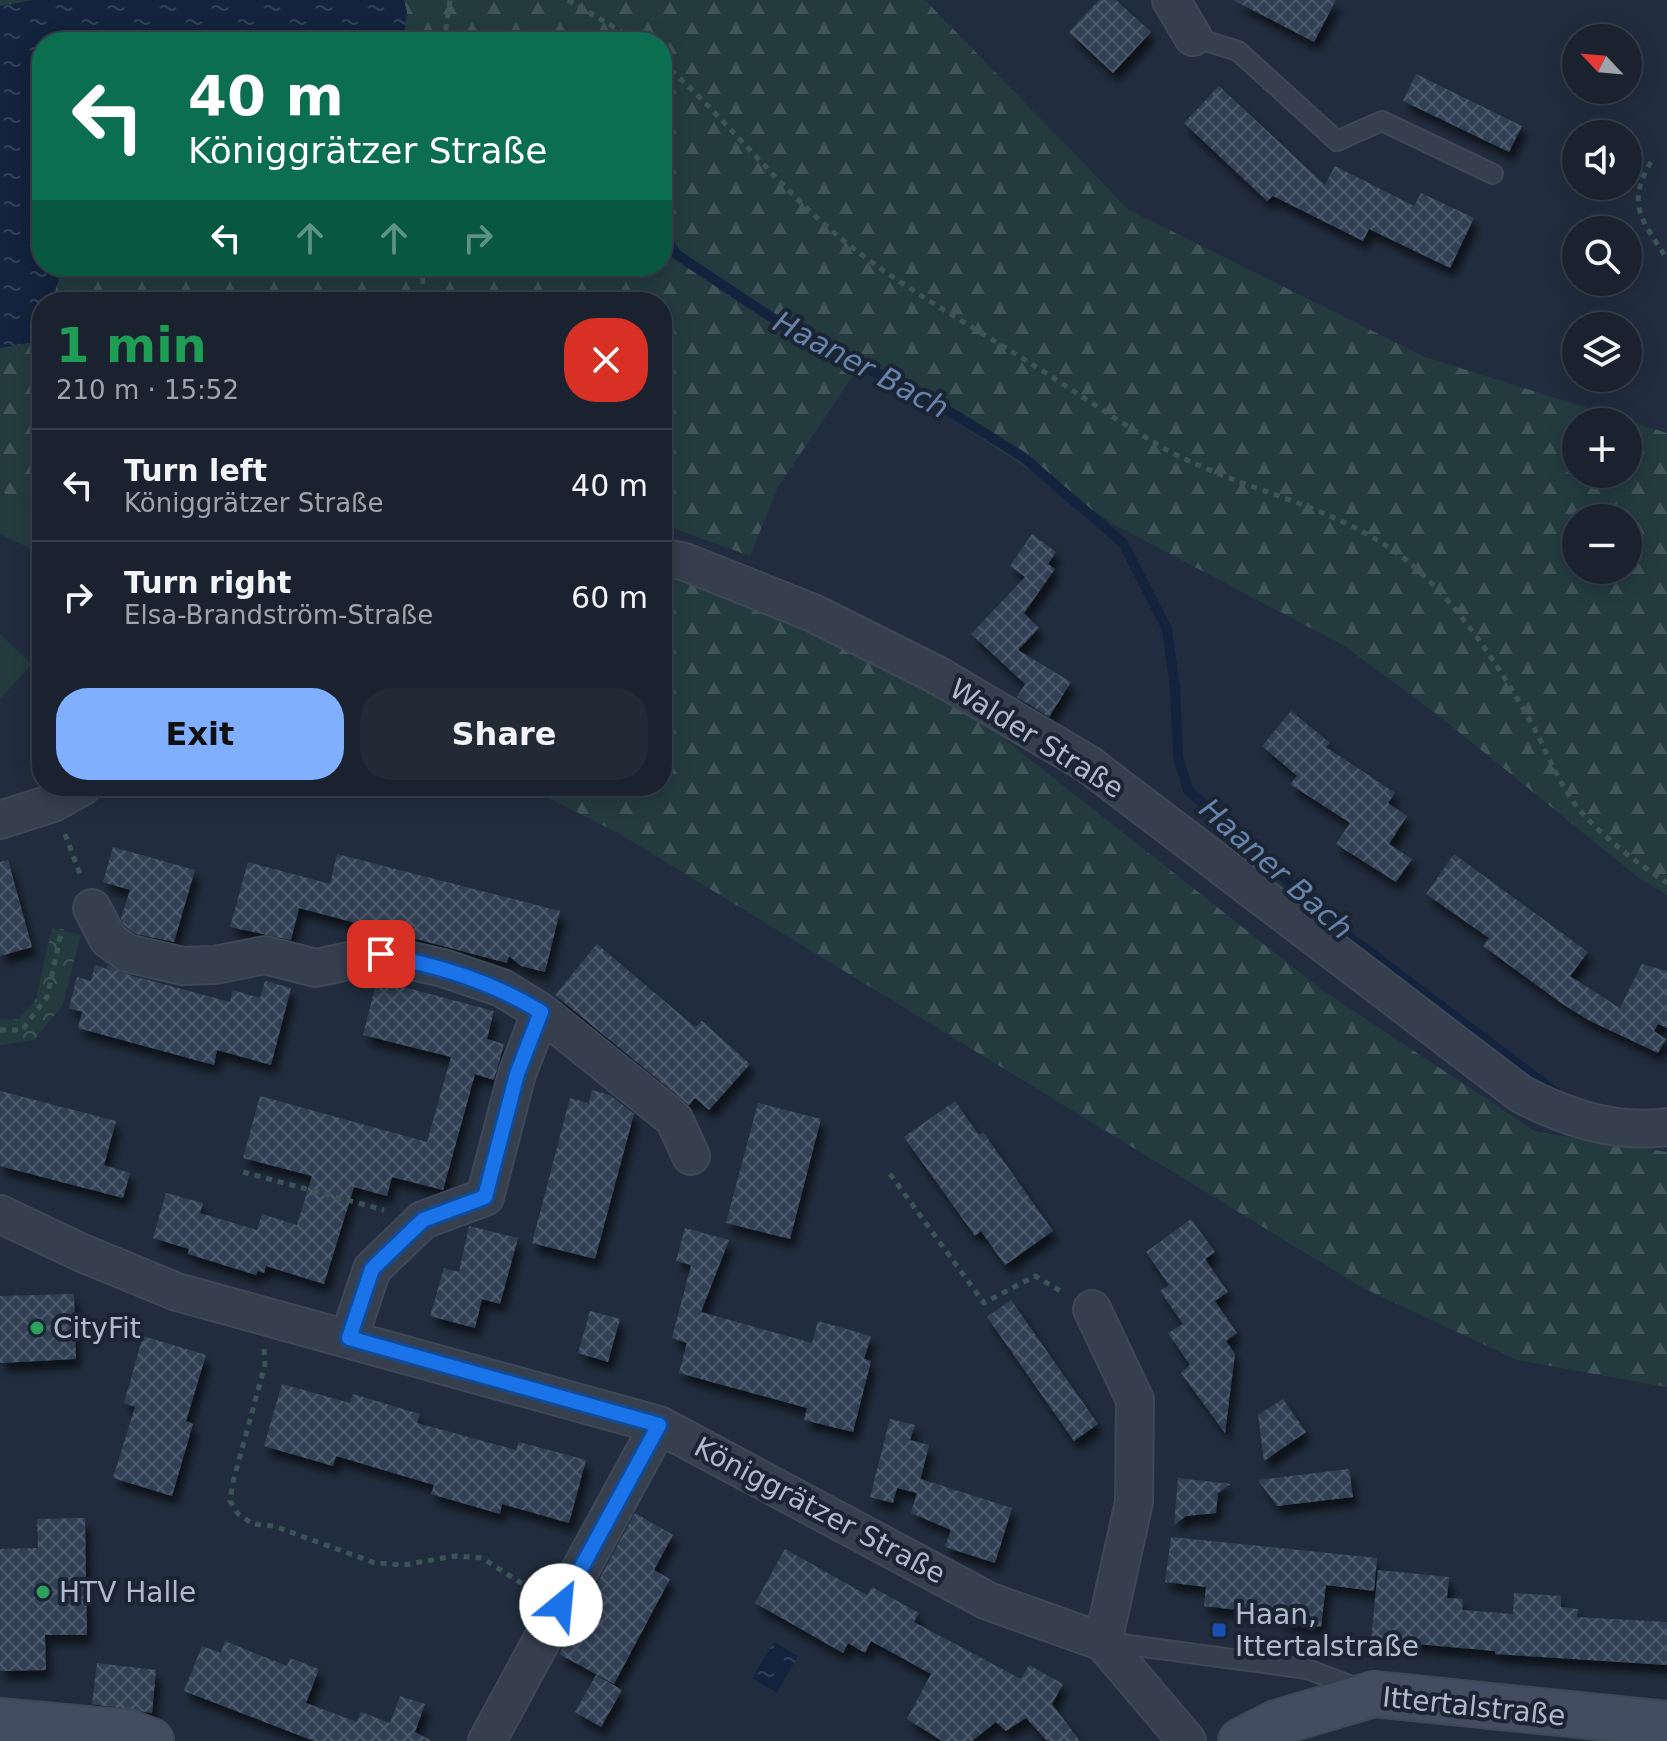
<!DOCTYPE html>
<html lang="en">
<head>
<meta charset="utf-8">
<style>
	:root { --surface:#19222e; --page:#222a36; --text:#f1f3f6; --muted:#9fa4aa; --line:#373f4a; --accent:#80afff }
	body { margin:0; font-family:"DejaVu Sans",sans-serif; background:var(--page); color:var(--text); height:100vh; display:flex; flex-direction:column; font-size:30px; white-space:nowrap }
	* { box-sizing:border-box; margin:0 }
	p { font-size:26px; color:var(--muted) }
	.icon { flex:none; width:44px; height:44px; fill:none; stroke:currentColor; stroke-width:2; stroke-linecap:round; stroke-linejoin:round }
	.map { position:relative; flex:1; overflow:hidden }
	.panel { position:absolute; left:32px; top:292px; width:640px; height:504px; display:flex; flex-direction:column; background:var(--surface); border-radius:32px; box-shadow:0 4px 20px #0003,0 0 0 2px var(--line) }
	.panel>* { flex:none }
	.guide { position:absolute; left:32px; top:32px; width:640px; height:244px; border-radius:32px; box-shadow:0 4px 20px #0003,0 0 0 2px var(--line); background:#0b6e4f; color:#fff; overflow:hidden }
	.needle { width:52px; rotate:296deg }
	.controls { position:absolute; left:1562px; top:24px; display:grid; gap:16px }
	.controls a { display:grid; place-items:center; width:80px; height:80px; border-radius:50%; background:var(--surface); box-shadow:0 4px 20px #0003,0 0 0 2px var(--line); font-size:40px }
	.pin { position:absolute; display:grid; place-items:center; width:68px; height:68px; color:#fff; margin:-34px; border-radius:16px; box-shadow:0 4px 12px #0006 }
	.me { position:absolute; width:88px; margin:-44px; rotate:28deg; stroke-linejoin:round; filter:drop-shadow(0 0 6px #0008) }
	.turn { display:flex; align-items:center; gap:28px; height:168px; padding:0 24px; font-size:36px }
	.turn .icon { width:104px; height:104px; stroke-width:2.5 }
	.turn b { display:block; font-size:56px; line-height:68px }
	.lanes { display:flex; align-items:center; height:76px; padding:0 24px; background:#0003; justify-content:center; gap:40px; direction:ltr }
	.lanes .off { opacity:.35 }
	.round { display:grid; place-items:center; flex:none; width:84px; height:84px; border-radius:32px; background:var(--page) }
	.headline { display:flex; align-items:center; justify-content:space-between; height:136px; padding:0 24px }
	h1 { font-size:48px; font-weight:700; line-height:60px; color:#1e9e55 }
	.primary-button { display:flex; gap:16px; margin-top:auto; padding:16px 24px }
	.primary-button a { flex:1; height:92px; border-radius:32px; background:var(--accent); color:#111; font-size:32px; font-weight:700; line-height:92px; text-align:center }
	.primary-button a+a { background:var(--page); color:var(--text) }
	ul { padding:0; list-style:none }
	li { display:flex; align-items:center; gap:24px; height:112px; padding:0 24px; border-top:2px solid var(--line) }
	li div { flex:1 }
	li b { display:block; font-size:30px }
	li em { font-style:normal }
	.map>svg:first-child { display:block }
	.forest { fill:url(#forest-firs); fill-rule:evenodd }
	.park { fill:url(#park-crowns) }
	.pitch { fill:#233b3f }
	.water { fill:url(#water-ripples) }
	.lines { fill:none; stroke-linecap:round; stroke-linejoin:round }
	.stream { stroke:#13233d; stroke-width:10 }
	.building { fill:url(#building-cross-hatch); filter:url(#shadow) }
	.lane-casing { stroke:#3e4857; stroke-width:22 }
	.street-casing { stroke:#3e4857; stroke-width:40 }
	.secondary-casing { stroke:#3e4857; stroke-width:48 }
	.path { stroke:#3c5457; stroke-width:5; stroke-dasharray:6 6; stroke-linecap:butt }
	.lane { stroke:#353f4e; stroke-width:18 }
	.street { stroke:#353f4e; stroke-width:36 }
	.secondary { stroke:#424d61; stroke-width:44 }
	.route-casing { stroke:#114b97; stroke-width:20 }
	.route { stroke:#1a73e8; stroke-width:14 }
	.leisure-dot { fill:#2e9e5b; stroke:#1a2433; stroke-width:3 }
	.transit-dot { fill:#1a4fb4; stroke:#1a2433; stroke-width:3 }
	.labels { text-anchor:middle; stroke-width:8; stroke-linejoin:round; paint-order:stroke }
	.street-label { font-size:28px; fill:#b0baca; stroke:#1a2433 }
	.poi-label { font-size:28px; fill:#b0baca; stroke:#1a2433; text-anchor:start }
	.water-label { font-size:30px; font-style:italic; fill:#6683ac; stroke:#1a2433 }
</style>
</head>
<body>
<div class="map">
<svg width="1667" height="1741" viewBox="0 0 1667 1741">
	<defs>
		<pattern id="forest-firs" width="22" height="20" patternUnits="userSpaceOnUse" patternTransform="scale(2)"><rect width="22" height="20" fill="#233b3f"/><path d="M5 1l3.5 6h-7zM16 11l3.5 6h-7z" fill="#405559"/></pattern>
		<pattern id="park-crowns" width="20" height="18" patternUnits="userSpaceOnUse" patternTransform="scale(2)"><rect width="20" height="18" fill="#233b3f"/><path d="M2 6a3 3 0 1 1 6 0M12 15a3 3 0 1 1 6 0" fill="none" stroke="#405559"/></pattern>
		<pattern id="water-ripples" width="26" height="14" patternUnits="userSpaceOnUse" patternTransform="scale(2)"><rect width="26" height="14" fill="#13233d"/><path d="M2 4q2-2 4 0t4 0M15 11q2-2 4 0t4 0" fill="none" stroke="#334158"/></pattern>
		<pattern id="building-cross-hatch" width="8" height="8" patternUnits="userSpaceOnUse" patternTransform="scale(2)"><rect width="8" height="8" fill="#324155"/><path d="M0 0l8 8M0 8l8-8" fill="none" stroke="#4d5a6c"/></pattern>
		<filter id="shadow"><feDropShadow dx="5" dy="9" stdDeviation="4" flood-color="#0009"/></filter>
	</defs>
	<rect width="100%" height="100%" fill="#212d3e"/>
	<path class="forest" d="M0,0H925L1129,210L1425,357L1667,433V895L1639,878L1438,715L1343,645L1115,525L922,400L858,368L778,487L750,556L662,524V302H42V512L0,491ZM42,42H662V266H42ZM1576,422H1628V474H1576ZM1576,518H1628V570H1576Z
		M662,578L721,592L888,664L960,704L1322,990L1536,1132L1667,1152V1387L1517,1360L1363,1288L620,834L525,786H662Z"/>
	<path class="park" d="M52,928L81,935L62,1006L34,1040L0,1045V1020L19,1019L36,999Z"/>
	<path class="pitch" d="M0,491L42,512V554L0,534Z
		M0,634L32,664L0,699Z"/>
	<path class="water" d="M34,0H404L407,12L403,42H42V266H63L52,302H42L39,341L0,348V6Z
		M774,1642L798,1656L777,1693L752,1678Z"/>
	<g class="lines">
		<path class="stream" d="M662,232L676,254L804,339L916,391L1023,457L1123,543L1167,629L1175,688L1178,756L1188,790L1347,935L1559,1095"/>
	</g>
	<path class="building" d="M1099,0H1116L1151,32L1113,73L1069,32Z
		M1233,0H1336L1314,42Z
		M1416,74L1522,126L1509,152L1403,101Z
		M1219,86L1325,185L1335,166L1414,206L1421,193L1474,218L1450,268L1369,229L1363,241L1273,196L1267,201L1184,123Z
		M1032,534L1056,552L1048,564L1055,569L1024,613L1039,628L1018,650L1071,682L1049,717L1017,697L1025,684L971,634L1025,577L1010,566Z
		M1291,711L1330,743L1326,747L1395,793L1388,803L1407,816L1389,844L1412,859L1396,882L1336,844L1350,823L1290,784L1297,776L1262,746Z
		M113,847L195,870L174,942L136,934L124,925L121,919L130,890L103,882Z
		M337,854L560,911L545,972L521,966L509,956L507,963L299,908L291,940L230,927L248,862L330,884Z
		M1454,854L1588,952L1570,976L1620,1008L1642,964L1667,971V1028L1658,1024L1654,1031L1666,1039L1658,1053L1588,1020L1561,1003L1483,946L1489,938L1426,894Z
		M8,860L32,947L0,956V862Z
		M597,944L695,1027L702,1021L750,1064L709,1110L695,1098L689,1105L555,995Z
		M95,965L107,969L108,965L122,973L230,1002L233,990L260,998L265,981L291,988L271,1065L217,1050L214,1065L78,1028L82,1012L69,1008L77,977L91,981Z
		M377,980L494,1011L487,1039L504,1044L500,1059L494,1080L475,1074L443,1190L392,1177L387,1196L354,1187L324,1284L266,1266L264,1273L258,1271L256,1275L188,1254L189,1249L153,1238L166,1193L203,1203L200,1213L257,1230L262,1214L297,1225L312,1176L243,1158L260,1096L427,1142L451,1057L363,1035Z
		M592,1090L610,1095L634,1114L595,1259L532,1243L570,1098L589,1103Z
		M0,1091L116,1121L104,1165L130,1173L123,1198L0,1166Z
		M955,1101L979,1135L983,1132L1053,1231L1005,1265L981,1231L975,1236L904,1137Z
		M758,1103L821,1119L790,1239L726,1223Z
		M1191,1219L1215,1252L1205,1259L1228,1292L1215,1301L1237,1333L1226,1341L1235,1354L1225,1433L1181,1373L1190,1365L1168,1333L1183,1324L1160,1291L1169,1285L1146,1252Z
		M469,1226L518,1238L500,1304L482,1299L475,1328L430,1316L444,1268L459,1272Z
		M685,1228L729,1240L701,1312L812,1343L818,1321L871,1336L864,1359L871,1361L853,1432L804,1420L807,1408L679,1373L687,1343L672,1338L691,1265L676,1261Z
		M74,1294L76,1359L0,1363V1296Z
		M1011,1300L1098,1424L1074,1441L987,1317Z
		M590,1311L620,1319L608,1362L578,1353Z
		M143,1336L206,1355L186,1421L193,1424L172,1496L113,1478L135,1407L124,1403Z
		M282,1384L350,1403L353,1394L420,1414L417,1423L516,1450L519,1442L586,1460L569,1523L502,1504L500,1514L431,1494L434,1485L336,1456L333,1466L264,1446Z
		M1283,1399L1306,1432L1264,1461L1258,1415Z
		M890,1419L915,1425L910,1440L929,1445L917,1493L897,1488L893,1503L870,1497Z
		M1349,1469L1353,1497L1277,1506L1258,1480Z
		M1178,1478L1231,1484L1218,1493L1216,1513L1186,1516L1174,1525Z
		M921,1479L1012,1508L995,1563L945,1547L951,1530L911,1513Z
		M635,1513L673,1535L654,1570L670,1579L614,1684L559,1654Z
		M85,1518L87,1635H45L46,1670L0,1671V1549L38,1548L37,1519Z
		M1171,1537L1377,1558L1374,1591L1326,1585L1321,1627L1281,1622V1615L1204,1606L1206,1587L1165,1582Z
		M785,1549L867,1595L872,1587L919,1613L914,1622L1021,1679L1029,1665L1063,1684L1052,1704L1080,1741H1047L1026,1718L1006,1731L996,1722L972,1741H942L907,1719L931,1674L871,1641L865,1653L848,1643L843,1653L755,1603Z
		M1378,1570L1449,1577L1447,1598L1463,1599L1462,1610L1513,1614L1514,1593L1561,1596V1607L1578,1609L1577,1617L1667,1622V1665L1495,1654V1651L1371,1640Z
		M225,1641L287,1666L290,1658L319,1669L306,1703L357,1722L361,1712L390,1723L400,1696L425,1704L415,1732L432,1741H314L184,1691L202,1646L221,1653Z
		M97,1663L156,1670L152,1713L92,1704Z
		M596,1675L622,1690L601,1727L575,1712Z"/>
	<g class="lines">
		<defs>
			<path id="lane" d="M1193,37L1238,51L1337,141L1382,121L1493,174
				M1107,1642L1307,1669L1360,1689"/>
			<path id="street" d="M1171,0L1193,37
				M662,557L685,562L813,613L939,676L1088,764L1521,1094C1567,1118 1615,1134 1667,1127
				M0,820L53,803L83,786
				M92,908L108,939L127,953L183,966L215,965L265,955L316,968L381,954L443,968L502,988L541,1012
				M0,1214L82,1253L177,1292L659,1425L988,1601L1103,1642L1187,1741
				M1092,1309L1135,1400L1134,1502L1103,1642
				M349,1338L372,1269L423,1220L485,1197L517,1074L541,1012L674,1119L691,1156
				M487,1741L659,1425"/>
			<path id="secondary" d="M0,1721L130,1733L151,1741
				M1241,1741L1276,1723L1374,1694L1667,1724"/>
		</defs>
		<use href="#lane" class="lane-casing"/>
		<use href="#street" class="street-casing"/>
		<use href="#secondary" class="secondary-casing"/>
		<path class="path" d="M568,0L639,42
			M444,42L450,0
			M662,62C716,109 760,165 812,213C871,269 945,310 1014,353C1063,383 1111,417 1160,446C1240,492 1341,504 1412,565C1461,607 1500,668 1532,724C1549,755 1560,789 1585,816C1608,841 1639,864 1667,883
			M1651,162C1625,205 1643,221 1667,259
			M422,266L424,302
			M65,834L81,877
			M0,1030H22L47,997L62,929
			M243,1172L384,1210
			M890,1174L984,1303L1035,1276L1064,1293
			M264,1349L265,1365L233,1482L230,1501L238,1514L253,1524L274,1526L375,1563L404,1565L454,1556L482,1558L532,1590"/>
		<use href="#lane" class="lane"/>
		<use href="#street" class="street"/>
		<use href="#secondary" class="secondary"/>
	</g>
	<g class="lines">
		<defs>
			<path id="route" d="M381,954C440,967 489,980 541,1012L517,1074L485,1197L423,1220L372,1269L349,1338L659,1425L561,1605"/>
		</defs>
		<use href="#route" class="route-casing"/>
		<use href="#route" class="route"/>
	</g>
	<g class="leisure-dot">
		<circle cx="37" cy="1328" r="8"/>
		<circle cx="43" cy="1592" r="8"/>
	</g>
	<rect class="transit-dot" x="1211" y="1622" width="16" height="16" rx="4"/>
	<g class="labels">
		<g class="street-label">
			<text transform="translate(1037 738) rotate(32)" y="10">Walder Straße</text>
			<text transform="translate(820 1510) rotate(28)" y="10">Königgrätzer Straße</text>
			<text transform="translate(1474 1706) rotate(6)" y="10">Ittertalstraße</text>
		</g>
		<g class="poi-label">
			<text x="53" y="1338">CityFit</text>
			<text x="59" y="1602">HTV Halle</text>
			<text x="1235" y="1624">Haan,<tspan x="1235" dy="32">Ittertalstraße</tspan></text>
		</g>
		<g class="water-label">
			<text transform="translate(861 365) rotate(28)" y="10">Haaner Bach</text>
			<text transform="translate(1276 869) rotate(42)" y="10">Haaner Bach</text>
		</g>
	</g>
</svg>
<div class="controls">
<a><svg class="needle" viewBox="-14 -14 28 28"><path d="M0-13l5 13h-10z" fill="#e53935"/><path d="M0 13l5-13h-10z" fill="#9fa4aa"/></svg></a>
<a><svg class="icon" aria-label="sound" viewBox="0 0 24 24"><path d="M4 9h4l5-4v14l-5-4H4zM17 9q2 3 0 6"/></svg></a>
<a><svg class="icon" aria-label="search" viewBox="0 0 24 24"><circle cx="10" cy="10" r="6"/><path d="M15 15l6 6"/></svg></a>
<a><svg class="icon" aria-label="layers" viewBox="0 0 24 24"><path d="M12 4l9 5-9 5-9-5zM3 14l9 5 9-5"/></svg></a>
<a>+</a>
<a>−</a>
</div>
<div class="pin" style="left:381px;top:954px;background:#d93025"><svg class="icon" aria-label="arrive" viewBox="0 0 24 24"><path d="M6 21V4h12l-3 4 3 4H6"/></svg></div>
<svg class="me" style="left:561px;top:1605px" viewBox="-20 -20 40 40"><circle r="19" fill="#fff"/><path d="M0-13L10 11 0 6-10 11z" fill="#1a73e8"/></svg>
<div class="guide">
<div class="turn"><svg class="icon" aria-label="left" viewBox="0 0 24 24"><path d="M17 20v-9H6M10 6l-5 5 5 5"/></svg><div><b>40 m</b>Königgrätzer Straße</div></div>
<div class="lanes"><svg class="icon" aria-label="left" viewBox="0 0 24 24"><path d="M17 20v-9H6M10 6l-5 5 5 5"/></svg><svg class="icon off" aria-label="ahead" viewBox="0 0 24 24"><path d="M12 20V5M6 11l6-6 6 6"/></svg><svg class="icon off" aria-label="ahead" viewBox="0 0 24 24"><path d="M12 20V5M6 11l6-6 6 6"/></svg><svg class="icon off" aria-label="right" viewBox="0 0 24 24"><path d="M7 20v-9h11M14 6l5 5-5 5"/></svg></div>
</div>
<section class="panel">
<div class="headline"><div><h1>1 min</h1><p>210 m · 15:52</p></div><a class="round" style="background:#d93025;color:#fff"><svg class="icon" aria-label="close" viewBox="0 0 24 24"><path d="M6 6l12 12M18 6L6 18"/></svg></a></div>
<ul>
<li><svg class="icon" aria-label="left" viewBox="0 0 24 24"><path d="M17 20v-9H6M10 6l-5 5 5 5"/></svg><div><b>Turn left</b><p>Königgrätzer Straße</p></div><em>40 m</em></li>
<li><svg class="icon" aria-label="right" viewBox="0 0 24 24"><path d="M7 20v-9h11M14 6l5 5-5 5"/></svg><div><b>Turn right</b><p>Elsa-Brandström-Straße</p></div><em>60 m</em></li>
</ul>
<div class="primary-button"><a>Exit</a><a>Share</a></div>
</section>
</div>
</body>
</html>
